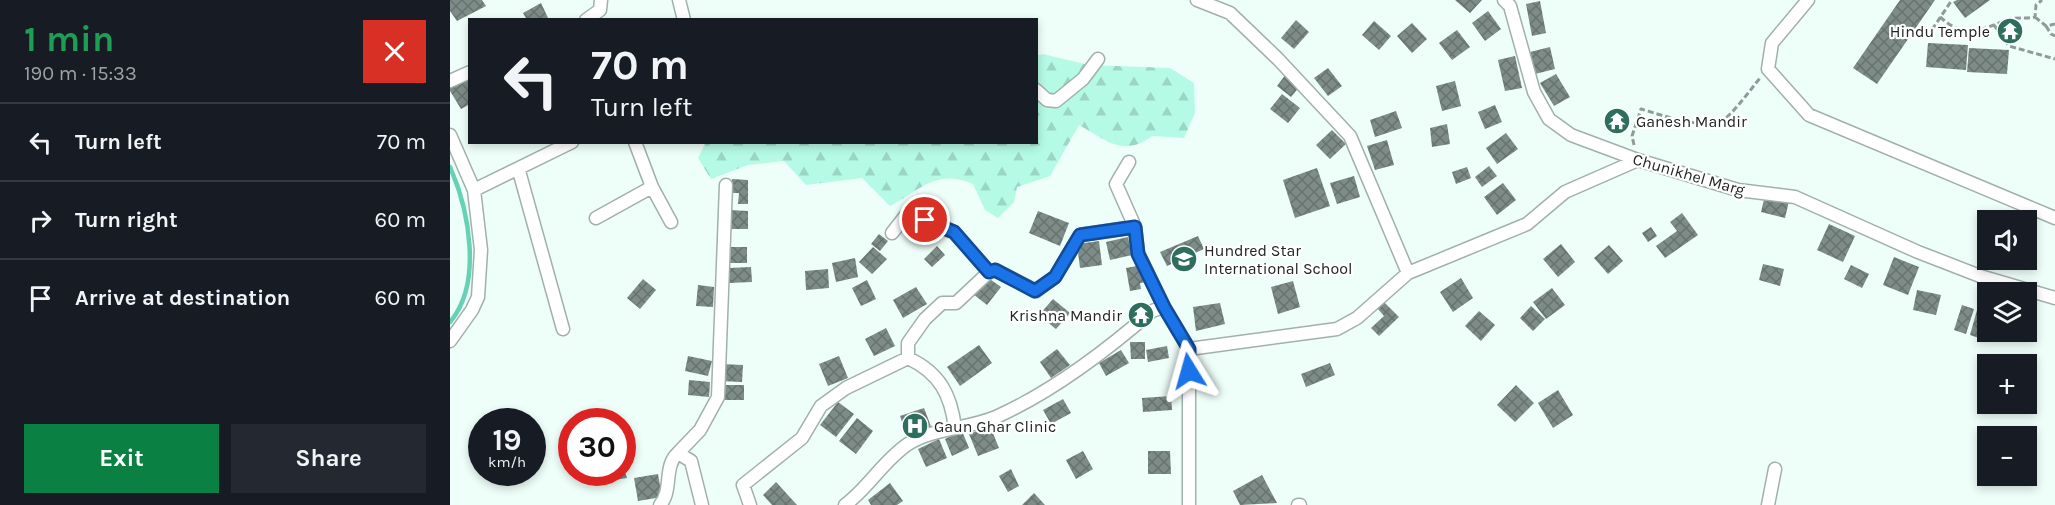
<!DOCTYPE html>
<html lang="en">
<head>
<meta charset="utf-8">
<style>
	:root { --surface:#171b24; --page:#242831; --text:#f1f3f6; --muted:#9ea1a6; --line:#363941; --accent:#0b8043 }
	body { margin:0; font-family:Karla,sans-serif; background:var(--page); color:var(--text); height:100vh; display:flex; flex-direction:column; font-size:22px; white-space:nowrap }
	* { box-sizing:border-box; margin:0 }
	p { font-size:20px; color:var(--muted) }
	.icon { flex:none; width:33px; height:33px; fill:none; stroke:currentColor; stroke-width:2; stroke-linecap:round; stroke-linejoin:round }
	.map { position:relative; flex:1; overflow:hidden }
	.sheet { display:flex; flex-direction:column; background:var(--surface); width:450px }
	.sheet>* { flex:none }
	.banner { position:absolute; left:18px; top:18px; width:570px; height:126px; border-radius:0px; box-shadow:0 3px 9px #0003; background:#171b24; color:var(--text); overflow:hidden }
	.controls { position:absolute; left:1527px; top:210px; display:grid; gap:12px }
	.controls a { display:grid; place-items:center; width:60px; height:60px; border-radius:0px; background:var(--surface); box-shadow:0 3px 9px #0003; font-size:30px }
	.speed { position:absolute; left:18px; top:408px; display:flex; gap:12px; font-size:30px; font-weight:700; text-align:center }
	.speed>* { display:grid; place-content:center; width:78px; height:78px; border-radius:50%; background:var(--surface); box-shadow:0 3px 9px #0003; line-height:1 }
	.speed small { font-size:15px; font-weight:400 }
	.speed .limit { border:9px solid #d22; background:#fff; color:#111 }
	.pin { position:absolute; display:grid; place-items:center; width:51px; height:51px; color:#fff; margin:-26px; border:3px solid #fff; border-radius:50%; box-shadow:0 2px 6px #0007 }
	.me { position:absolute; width:66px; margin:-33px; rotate:352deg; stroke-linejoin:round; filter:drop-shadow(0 0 4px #0008) }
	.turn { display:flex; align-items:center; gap:21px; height:126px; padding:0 24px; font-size:27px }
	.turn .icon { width:78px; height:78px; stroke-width:2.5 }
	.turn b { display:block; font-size:42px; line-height:51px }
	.round { display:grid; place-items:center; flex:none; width:63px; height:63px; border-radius:0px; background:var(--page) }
	.summary { display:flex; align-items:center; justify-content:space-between; height:102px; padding:0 24px }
	h1 { font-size:36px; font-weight:700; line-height:45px; color:#1e9e55 }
	.button { display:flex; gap:12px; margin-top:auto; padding:12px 24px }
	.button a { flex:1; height:69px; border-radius:0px; background:var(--accent); color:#fff; font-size:24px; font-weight:700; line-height:69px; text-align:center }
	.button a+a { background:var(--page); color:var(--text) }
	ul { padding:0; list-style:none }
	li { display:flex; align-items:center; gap:18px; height:78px; padding:0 24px; border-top:2px solid var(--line) }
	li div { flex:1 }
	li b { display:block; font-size:22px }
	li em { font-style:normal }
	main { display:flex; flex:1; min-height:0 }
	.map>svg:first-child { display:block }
	.forest { fill:url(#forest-firs) }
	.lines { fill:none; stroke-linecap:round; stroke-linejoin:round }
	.stream { stroke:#65d2b5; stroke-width:4.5 }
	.building { fill:url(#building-cross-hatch) }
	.street-casing { stroke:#a1b0ab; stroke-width:15 }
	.path { stroke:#909b97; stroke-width:3; stroke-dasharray:6 3; stroke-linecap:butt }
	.street { stroke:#fff; stroke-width:12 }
	.route-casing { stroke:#114b97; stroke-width:15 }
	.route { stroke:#1a73e8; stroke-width:10 }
	.labels { text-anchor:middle; stroke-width:4.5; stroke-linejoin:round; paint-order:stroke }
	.poi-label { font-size:16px; fill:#202624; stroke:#fff; text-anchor:start }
	.street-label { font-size:16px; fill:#202624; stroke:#fff }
</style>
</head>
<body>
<main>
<section class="sheet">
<div class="summary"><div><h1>1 min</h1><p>190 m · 15:33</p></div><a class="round" style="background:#d93025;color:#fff"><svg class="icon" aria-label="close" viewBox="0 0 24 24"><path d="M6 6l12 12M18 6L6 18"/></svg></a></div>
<ul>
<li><svg class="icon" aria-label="left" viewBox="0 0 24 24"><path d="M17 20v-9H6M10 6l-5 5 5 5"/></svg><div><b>Turn left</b></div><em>70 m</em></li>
<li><svg class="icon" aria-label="right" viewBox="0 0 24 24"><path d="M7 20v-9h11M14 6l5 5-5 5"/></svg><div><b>Turn right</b></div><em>60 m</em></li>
<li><svg class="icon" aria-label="arrive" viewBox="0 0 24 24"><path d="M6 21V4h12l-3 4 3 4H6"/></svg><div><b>Arrive at destination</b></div><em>60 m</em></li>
</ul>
<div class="button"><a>Exit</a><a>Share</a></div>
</section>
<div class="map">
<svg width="1605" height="505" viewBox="0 0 1605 505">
	<defs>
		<pattern id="forest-firs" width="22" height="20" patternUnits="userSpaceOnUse" patternTransform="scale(1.5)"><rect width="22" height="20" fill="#b5fae5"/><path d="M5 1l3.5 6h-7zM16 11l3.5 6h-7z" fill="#9bd6c4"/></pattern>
		<pattern id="building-cross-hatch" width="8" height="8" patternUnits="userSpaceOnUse" patternTransform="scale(1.5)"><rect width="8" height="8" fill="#7e8c87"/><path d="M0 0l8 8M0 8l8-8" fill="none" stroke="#67726e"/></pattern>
	</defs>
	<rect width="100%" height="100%" fill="#eefef8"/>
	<path class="forest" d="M593,54L639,65L720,68L744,83L745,113L734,138L702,136C673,158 656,140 629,125L600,176L567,187L564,202L548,218L535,210L523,184C487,168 470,190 440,206L412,178L356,185L334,161L298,165L261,179L248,158L256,142H586L587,56Z"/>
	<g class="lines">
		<path class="stream" d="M0,167C19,210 33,283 0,322"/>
	</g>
	<path class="building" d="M0,0H32L36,6L7,21L0,11Z
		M1005,0H1032L1020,13Z
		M1450,0H1485L1427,84L1403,68Z
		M1507,0H1540L1515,18L1503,2Z
		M1090,1L1096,33L1082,36L1076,4Z
		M91,3L99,20H77L73,13Z
		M1038,11L1051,29L1035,41L1022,23Z
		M846,20L859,32L844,49L831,38Z
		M924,21L941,36L929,50L912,35Z
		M1562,22L1570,34L1558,41L1551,29Z
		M962,23L977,39L962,53L947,36Z
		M1007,30L1020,47L1002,60L989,43Z
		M1478,43L1518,45L1516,70L1476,67Z
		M1100,47L1105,69L1085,74L1080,52Z
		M1519,48L1559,50L1557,74L1517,72Z
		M1065,56L1072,88L1055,91L1048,60Z
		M878,68L892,86L878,96L864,78Z
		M20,74V104L11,109L0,91V85Z
		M836,74L850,86L841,97L827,86Z
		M1106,74L1120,97L1104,106L1090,83Z
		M1005,81L1011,106L992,111L986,86Z
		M832,94L850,108L838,123L820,109Z
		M1045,105L1052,122L1035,129L1028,112Z
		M946,111L952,128L925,137L920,120Z
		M997,124L1000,144L982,147L980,128Z
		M882,130L896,144L880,159L866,145Z
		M1056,133L1068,149L1047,164L1036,148Z
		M937,140L944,165L925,170L917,146Z
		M1039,166L1047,176L1032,187L1025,177Z
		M1017,167L1021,178L1006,184L1002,172Z
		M867,168L880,206L845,218L833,180Z
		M904,176L910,197L887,204L880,183Z
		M282,179L298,180V204H288L289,193H281Z
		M1053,183L1066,200L1047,215L1034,197Z
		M1315,195L1339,201L1335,218L1311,212Z
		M280,210L298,211V229H280Z
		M588,211L619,223L610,246L579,233Z
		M1232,213L1248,235L1215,258L1206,246L1227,231L1220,222Z
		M1379,224L1405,236L1393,262L1367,250Z
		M1201,227L1207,236L1198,242L1192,233Z
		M429,234L438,241L430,251L421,244Z
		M748,236L754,249L717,266L710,252Z
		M678,237L682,255L660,260L656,242Z
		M649,241L652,265L630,268L627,244Z
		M1111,244L1125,262L1108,277L1093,259Z
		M1159,245L1173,261L1158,274L1144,258Z
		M487,246L495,255L482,267L474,259Z
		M281,247H297V263H280Z
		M423,247L437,259L422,274L409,262Z
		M1444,257L1469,267L1458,295L1433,285Z
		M405,258L408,277L386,282L382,263Z
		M1313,264L1334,269L1330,286L1309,280Z
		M692,265L698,282L690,283L691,289L680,291L676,268Z
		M1401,265L1419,274L1412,288L1394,279Z
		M301,267L302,282L279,283V268Z
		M378,269L379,288L356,290L355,271Z
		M537,277L551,287L537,305L523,294Z
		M1011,278L1023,298L1003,312L990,292Z
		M193,279L206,290L190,309L177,298Z
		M417,280L426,299L411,306L402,288Z
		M843,281L850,307L828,314L821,287Z
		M1534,284L1559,290V292H1538V307L1529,305Z
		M248,285L264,287L263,307L246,306Z
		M466,287L477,304L453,318L443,300Z
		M1102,288L1115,305L1096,319L1083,302Z
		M1467,290L1491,295L1486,315L1463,310Z
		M603,299L620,313L606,329L589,315Z
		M934,302L949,317L929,336L921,328L934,316L928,309Z
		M770,303L775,324L746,331L743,307Z
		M1512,305L1524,309L1516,334L1504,330Z
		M1081,306L1095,319L1083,331L1070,318Z
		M1527,310L1538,313L1535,340L1520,335Z
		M1029,311L1045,325L1031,341L1015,326Z
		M436,328L445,346L424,356L415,339Z
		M680,342H695V359H681Z
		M529,345L542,363L510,386L497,367Z
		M717,346L719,358L698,362L696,350Z
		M607,349L620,365L601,378L590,362Z
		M671,350L679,363L656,376L649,363Z
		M238,356L262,361L258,376L235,371Z
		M389,356L398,378L378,386L369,364Z
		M880,363L885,375L856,387L851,374Z
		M271,364L293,365L292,382L270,381Z
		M239,380L260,382L259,397L238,395Z
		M273,385H294V400H273Z
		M1066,385L1084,403L1065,422L1047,405Z
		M1108,390L1123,415L1103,428L1088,403Z
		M721,396L722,410L693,412L692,398Z
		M613,399L621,413L601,424L593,410Z
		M388,402L404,414L386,437L370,425Z
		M474,408L482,429L457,437L450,416Z
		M407,418L423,431L406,454L389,441Z
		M540,426L549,448L528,456L519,434Z
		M512,431L519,448L502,456L495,439Z
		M489,439L497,458L476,467L468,449Z
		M633,451L643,469L626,479L616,460Z
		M698,451H720L721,474H698Z
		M172,464L177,478L158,481L157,472H172Z
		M561,469L569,486L558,492L549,476Z
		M208,474L212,497L188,501L184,478Z
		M812,475L827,503L790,505L783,491Z
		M326,482L347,505H322L313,495Z
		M440,483L453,501L447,505H421L418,500Z
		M584,493L595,505H572Z"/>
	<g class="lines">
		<defs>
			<path id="street" d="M229,0L234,20
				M747,0L780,13L828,59L900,136L958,273
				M1054,0L1060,6L1084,92L1099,119L1121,135L1188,160L1288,190L1345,197L1468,252L1530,276L1605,298
				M1358,0L1322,43L1318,69L1359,115L1605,218
				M136,20L150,10L151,0
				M0,81L20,72
				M586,90L597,100L606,101L633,79L648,59
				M0,135L24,190L31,250L28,297L22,310L0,341
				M185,142L202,187L221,222
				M679,162L666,184L685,227L688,253L714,307
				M69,171L113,329
				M24,190L122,142
				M146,218L202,187
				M442,233L457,214L464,213L485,226L504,232L539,272
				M739,349L887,329L907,318L958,273L1077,224L1115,192L1188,160
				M458,358C490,373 501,395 505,428
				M228,453L250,430L268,397L276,185
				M210,505C223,491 213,466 228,453L241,461L252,505
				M300,505L293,485L352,438L371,406L396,388L458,358V343L475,319L492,303H506L539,272L545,270L586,291L605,277L630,235L685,227
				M395,505C418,488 434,460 458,444C483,428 518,429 546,417C602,392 656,351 702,311L714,307L739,349V505
				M848,505H850
				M1318,505L1325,469"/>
		</defs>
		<use href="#street" class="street-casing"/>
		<path class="path" d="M1490,17C1519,42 1528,29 1561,19C1568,17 1577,19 1585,17L1586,5L1592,0
			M1585,17L1596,26L1605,24
			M1544,25L1559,46L1605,59
			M1596,26L1601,34L1605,36
			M1477,37L1502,0
			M1184,145L1182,136L1191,109C1212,115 1259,133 1277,117C1289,106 1300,90 1311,77"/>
		<use href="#street" class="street"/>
	</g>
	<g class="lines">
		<defs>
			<path id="route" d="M475,220L504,232L539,272L545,270L585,291L605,277L630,235L685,227L688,254L714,307L739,349V371"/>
		</defs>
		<use href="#route" class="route-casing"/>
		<use href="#route" class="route"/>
	</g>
	<defs>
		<symbol id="temple-disc" viewBox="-11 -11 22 22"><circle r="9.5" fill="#2d6e5d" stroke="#fff"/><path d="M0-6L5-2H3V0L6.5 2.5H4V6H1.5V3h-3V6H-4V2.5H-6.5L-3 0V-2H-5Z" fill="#fff"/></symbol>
		<symbol id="school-disc" viewBox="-11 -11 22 22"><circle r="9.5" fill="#2d6e5d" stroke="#fff"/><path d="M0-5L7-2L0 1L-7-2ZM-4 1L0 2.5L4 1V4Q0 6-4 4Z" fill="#fff"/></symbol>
		<symbol id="hospital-disc" viewBox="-11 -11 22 22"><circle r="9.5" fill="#2d6e5d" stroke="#fff"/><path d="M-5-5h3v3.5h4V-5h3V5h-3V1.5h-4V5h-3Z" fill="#fff"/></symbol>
	</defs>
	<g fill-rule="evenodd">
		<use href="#temple-disc" x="1545" y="16" width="30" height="30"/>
		<use href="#temple-disc" x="1152" y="106" width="30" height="30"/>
		<use href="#school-disc" x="719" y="244" width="30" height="30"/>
		<use href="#temple-disc" x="676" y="300" width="30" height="30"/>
		<use href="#hospital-disc" x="450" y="411" width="30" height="30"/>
	</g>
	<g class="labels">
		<g class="poi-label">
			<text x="1540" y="37" text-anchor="end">Hindu Temple</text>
			<text x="1186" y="127">Ganesh Mandir</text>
			<text x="754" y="256">Hundred Star<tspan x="754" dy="18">International School</tspan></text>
			<text x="672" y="321" text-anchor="end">Krishna Mandir</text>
			<text x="484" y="432">Gaun Ghar Clinic</text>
		</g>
		<g class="street-label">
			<text transform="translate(1239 174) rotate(16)" y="6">Chunikhel Marg</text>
		</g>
	</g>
</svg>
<div class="controls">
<a><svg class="icon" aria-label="sound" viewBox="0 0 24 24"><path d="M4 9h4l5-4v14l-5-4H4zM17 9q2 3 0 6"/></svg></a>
<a><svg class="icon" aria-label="layers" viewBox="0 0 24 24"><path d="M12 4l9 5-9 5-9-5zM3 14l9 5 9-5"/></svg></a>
<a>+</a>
<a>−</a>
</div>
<div class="speed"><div>19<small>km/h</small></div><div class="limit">30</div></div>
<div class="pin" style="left:475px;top:220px;background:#d93025"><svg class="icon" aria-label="arrive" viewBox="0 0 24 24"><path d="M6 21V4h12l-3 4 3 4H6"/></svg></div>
<svg class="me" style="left:739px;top:371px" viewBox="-20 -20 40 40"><path d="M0-17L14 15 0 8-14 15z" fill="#1a73e8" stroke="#fff" stroke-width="4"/></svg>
<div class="banner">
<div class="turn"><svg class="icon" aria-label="left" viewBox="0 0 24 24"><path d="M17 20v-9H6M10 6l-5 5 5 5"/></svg><div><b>70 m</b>Turn left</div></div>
</div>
</div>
</main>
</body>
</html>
